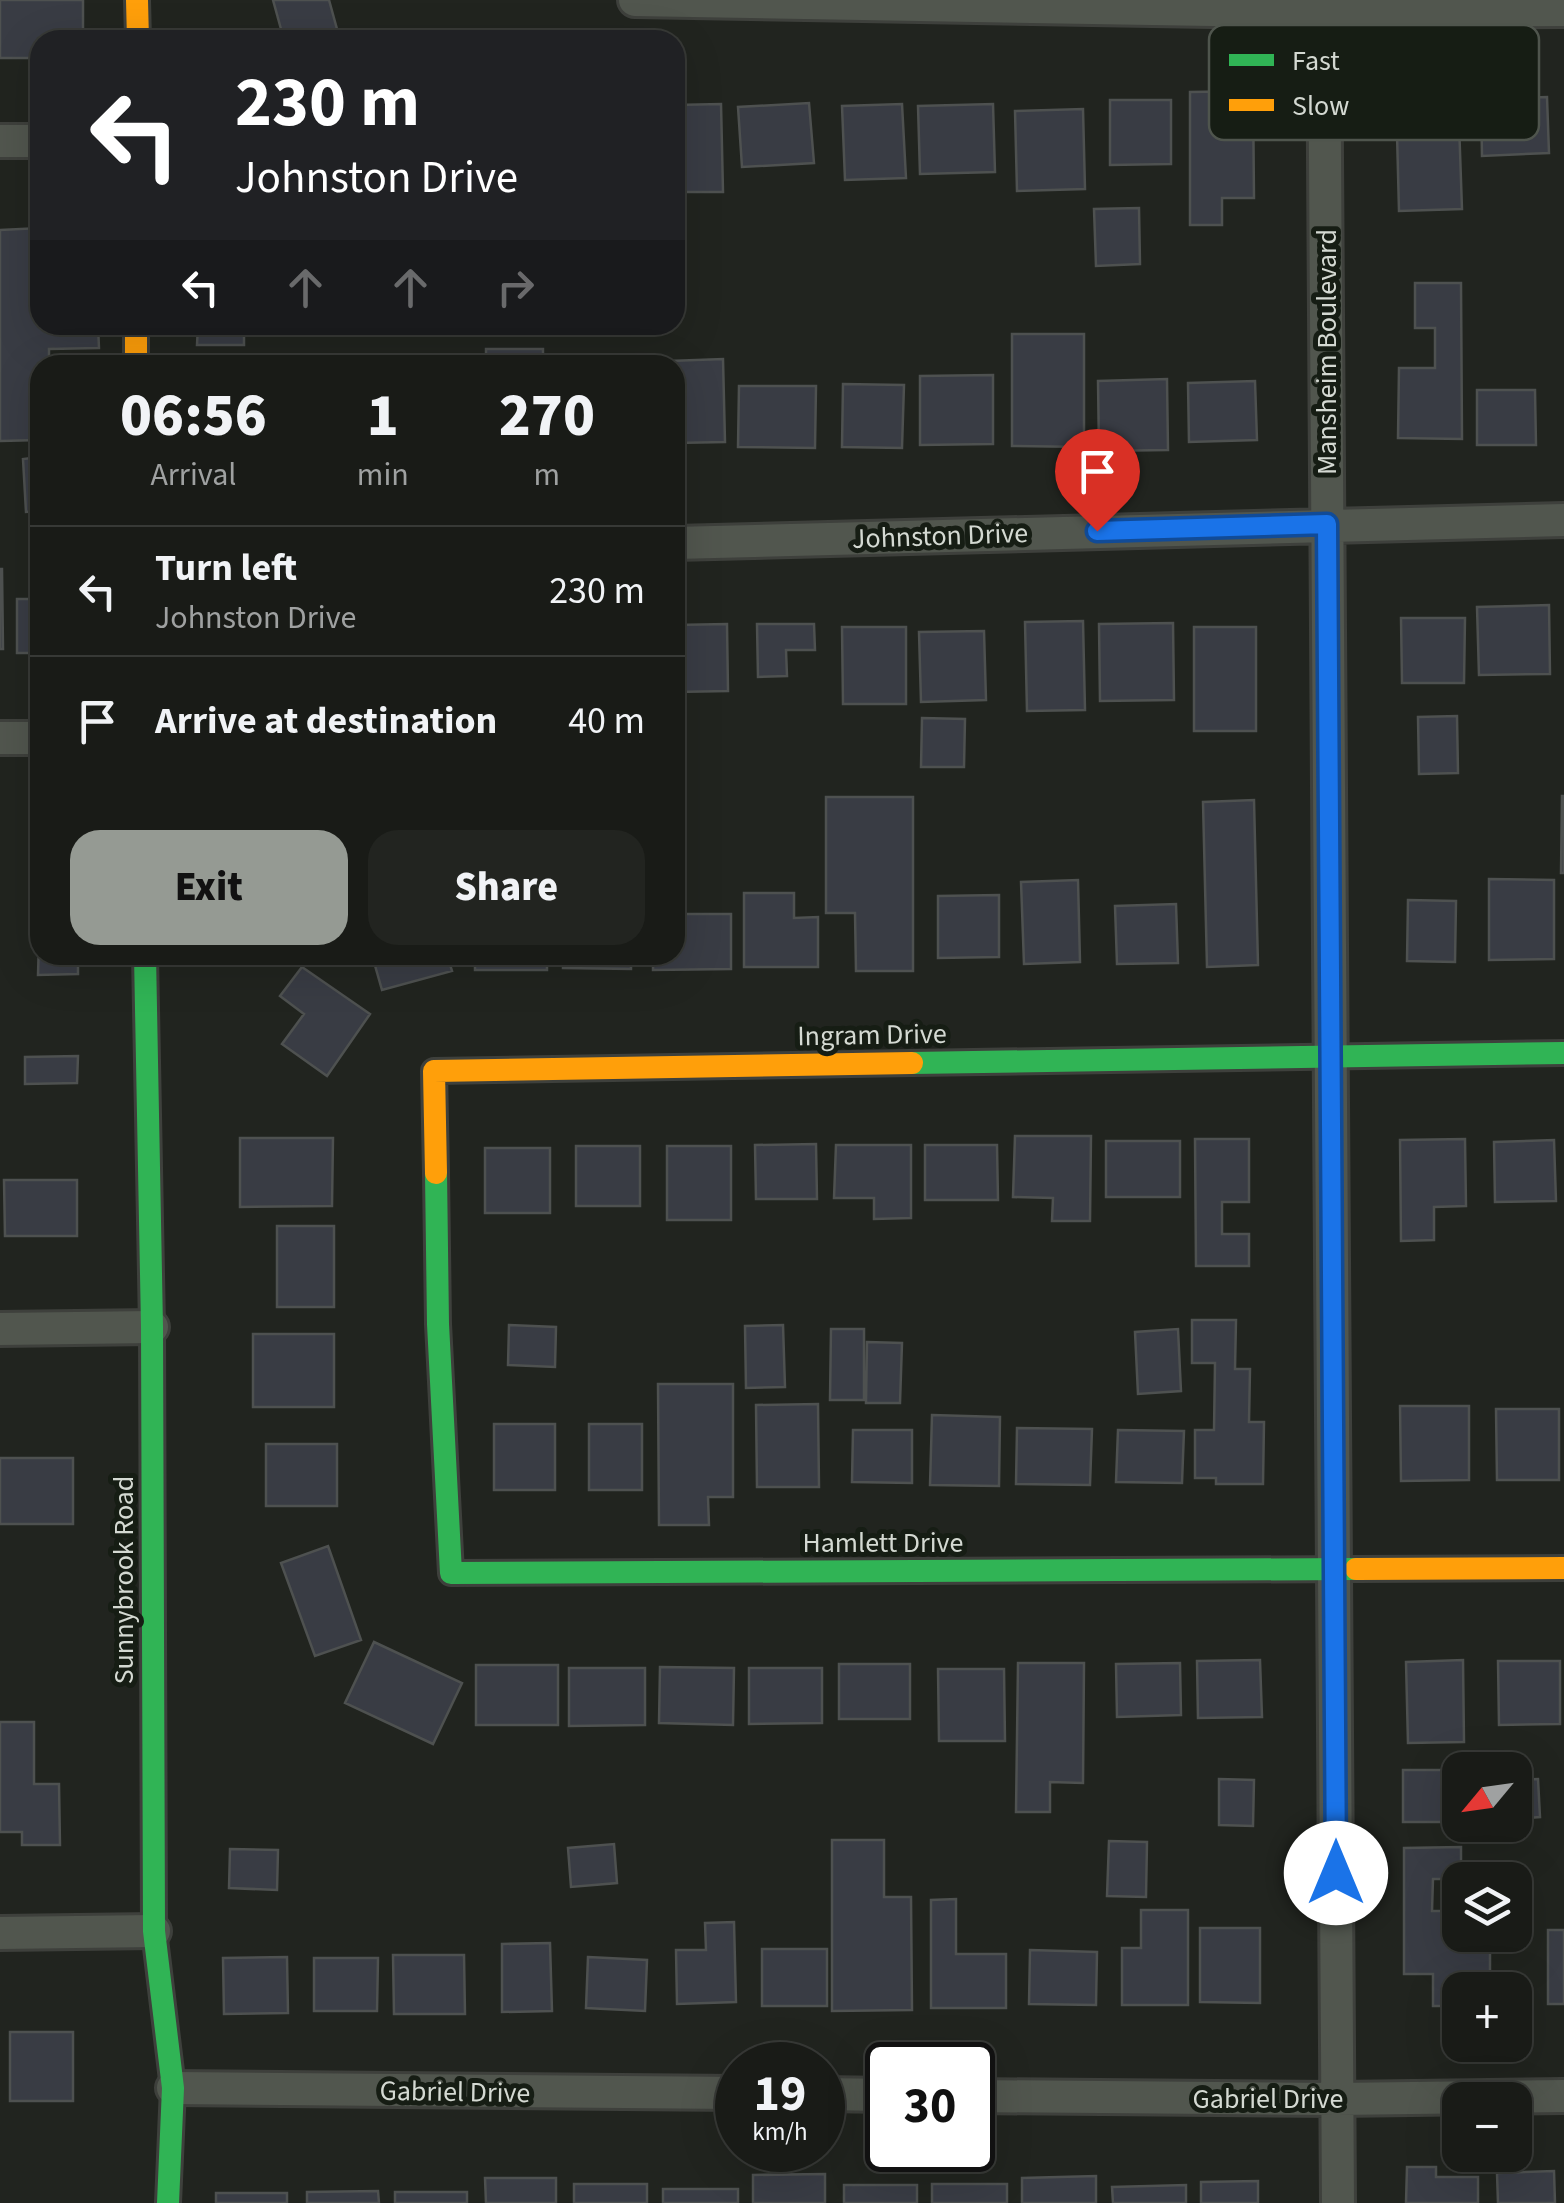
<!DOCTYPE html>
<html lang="en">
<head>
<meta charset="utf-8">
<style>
	:root { --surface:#191b17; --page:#222420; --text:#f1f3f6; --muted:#9fa1a1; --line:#373936; --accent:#959a93 }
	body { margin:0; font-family:"Source Sans 3",sans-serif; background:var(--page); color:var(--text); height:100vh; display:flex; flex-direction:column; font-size:38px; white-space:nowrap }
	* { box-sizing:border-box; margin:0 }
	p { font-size:32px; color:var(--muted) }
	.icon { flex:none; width:55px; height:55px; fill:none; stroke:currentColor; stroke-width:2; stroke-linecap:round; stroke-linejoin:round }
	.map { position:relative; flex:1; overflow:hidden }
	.panel { position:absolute; left:30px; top:355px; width:655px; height:610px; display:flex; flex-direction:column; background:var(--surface); border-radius:30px; box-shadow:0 10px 40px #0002,0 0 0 2px var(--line) }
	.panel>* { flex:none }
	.top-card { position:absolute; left:30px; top:30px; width:655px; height:305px; border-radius:30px; box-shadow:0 10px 40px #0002,0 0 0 2px var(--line); background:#202124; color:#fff; overflow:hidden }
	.needle { width:65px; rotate:241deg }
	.controls { position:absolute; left:1442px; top:1752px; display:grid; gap:20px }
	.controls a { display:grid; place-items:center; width:90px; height:90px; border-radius:20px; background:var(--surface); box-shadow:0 10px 40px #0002,0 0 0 2px var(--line); font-size:50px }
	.speed { position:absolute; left:715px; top:2042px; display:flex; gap:20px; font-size:50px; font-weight:700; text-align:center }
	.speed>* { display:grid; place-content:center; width:130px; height:130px; border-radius:50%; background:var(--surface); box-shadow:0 10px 40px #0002,0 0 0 2px var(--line); line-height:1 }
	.speed small { font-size:25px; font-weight:400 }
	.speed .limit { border:5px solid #111; border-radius:15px; background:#fff; color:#111 }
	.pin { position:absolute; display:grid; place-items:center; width:85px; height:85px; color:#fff; margin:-102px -42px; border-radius:50% 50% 50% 0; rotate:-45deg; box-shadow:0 0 10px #0007 }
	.pin .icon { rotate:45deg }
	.me { position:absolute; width:110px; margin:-55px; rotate:0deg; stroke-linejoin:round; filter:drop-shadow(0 0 8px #0008) }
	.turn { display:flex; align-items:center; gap:35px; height:210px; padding:0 40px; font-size:45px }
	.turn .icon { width:130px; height:130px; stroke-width:2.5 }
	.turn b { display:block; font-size:70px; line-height:85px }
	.lanes { display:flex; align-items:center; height:95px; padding:0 40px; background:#0003; justify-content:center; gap:50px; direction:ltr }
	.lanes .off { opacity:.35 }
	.eta { display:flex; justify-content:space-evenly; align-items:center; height:170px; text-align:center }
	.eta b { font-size:60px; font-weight:800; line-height:70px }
	.button { display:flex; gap:20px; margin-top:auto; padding:20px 40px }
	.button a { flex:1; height:115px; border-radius:30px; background:var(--accent); color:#111; font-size:40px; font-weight:800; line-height:115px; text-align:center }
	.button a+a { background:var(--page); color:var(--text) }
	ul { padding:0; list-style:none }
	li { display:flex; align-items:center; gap:30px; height:130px; padding:0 40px; border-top:2px solid var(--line) }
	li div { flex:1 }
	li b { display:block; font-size:38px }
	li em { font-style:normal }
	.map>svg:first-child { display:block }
	.building { fill:#393c44; stroke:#4e5150; stroke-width:2.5 }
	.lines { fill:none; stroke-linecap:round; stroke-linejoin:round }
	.street-casing { stroke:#3e403c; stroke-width:38 }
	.fast-casing { stroke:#3e403c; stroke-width:28 }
	.slow-casing { stroke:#3e403c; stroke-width:28 }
	.street { stroke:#51564e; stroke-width:32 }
	.fast { stroke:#30b455; stroke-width:22 }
	.slow { stroke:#ff9f0a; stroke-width:22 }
	.route-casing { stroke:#114b97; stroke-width:25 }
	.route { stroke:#1a73e8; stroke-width:18 }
	.labels { text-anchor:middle; stroke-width:10; stroke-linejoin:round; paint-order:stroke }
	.street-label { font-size:28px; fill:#d4d9d2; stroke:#161d14 }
	.key { fill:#161d14; stroke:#4f554d; stroke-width:2.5 }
	.key-label { font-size:28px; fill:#d4d9d2 }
</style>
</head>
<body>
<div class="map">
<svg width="1564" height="2203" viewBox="0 0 1564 2203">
	<rect width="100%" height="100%" fill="#21241f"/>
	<path class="building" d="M0,0H83V40H40V58H0Z
		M273,0H329L340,40H284Z
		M1253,91L1254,198H1222V225H1190V92Z
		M1458,94L1462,209L1399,211L1396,95Z
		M1547,97L1549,153L1482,156L1481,99Z
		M1110,100H1171V164L1110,165Z
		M809,103L814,163L742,167L738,107Z
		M721,104L723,192H675V105Z
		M902,104L906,178L845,180L842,106Z
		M993,104L995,172L920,174L918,106Z
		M1083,109L1085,189L1017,191L1015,111Z
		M1139,208L1140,264L1096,266L1094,209Z
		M40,228V325H98L99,348L49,349V365H40V440L0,441V230Z
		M1415,283H1461L1462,439L1398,438L1399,368H1435V328H1415Z
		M198,325H244V345H197Z
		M1012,334H1084V447L1012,446Z
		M486,349H543V365H486Z
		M723,359L725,442L675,443V365H669V361Z
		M993,375V444L920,445V376Z
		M1167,379L1168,450L1099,451L1098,381Z
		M1255,381L1257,440L1189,442L1188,383Z
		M843,384L904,385L902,448L842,447Z
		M739,386H816L815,448L738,447Z
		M1477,390H1535L1536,445H1477Z
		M40,457V511L26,512L23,459Z
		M0,569H2L3,649H0Z
		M17,599H40V653H17Z
		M1549,605L1550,674L1479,675L1477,607Z
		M1401,618H1465L1464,683H1402Z
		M1083,621L1085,710L1027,711L1025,622Z
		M1173,623L1174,700L1100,701L1099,624Z
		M727,624L728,691L675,692V625Z
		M757,624H814L815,650H786L787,676L758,677Z
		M842,627H906V704H843Z
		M1194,627H1256V731H1194Z
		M984,631L986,700L921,702L919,632Z
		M1457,716L1458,773L1419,774L1418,717Z
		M922,718L965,719L964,767H921Z
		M1562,796H1564V873H1561Z
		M826,797H913V971H856L855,913H826Z
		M1254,800L1258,965L1207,967L1203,802Z
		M1489,879L1554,880V959L1489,960Z
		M1078,880L1080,962L1024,964L1021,882Z
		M744,893H794V918L818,917V967H744Z
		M999,895V957L938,958V896Z
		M1408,900L1456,901L1455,962L1407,961Z
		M675,903H678L679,914H731V969L653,970V955H675Z
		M1176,904L1178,963L1117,964L1115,906Z
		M39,941L40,955H78V974L38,975Z
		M372,955H447L452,971L382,990Z
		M475,955H547V970H475Z
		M563,955H631V969L563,968Z
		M302,967L370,1014L327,1076L282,1044L304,1014L280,996Z
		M78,1056L77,1083L25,1084V1057Z
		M1015,1136H1091L1090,1221H1052L1053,1198L1013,1197Z
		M240,1138H333L332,1206L240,1207Z
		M1195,1139H1249V1202H1222V1234H1249V1266H1196Z
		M1465,1139L1466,1206L1434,1207V1240L1401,1241L1400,1140Z
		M1554,1140L1556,1201L1495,1202L1494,1142Z
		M1106,1141H1180V1197H1106Z
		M816,1144L817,1199H756L755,1145Z
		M836,1145H911V1218L874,1219V1198H834Z
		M925,1145H997L998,1200H925Z
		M576,1146H640V1206H576Z
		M667,1146H731V1220H667Z
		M485,1148H550V1213H485Z
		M4,1180H77V1236H5Z
		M277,1226H334V1307H277Z
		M1192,1320H1236L1235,1369H1250L1249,1422H1264L1263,1484H1216V1478H1195V1430H1214L1215,1363H1192Z
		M509,1325L556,1327L555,1367L508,1365Z
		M783,1325L785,1387L746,1388L745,1326Z
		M831,1329H864V1400H830Z
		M1178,1329L1181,1391L1138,1394L1135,1332Z
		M253,1334H334V1407H253Z
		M867,1342L902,1343L900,1403H866Z
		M658,1384H733V1497H708L709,1525H659Z
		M818,1404L819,1487H757L756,1405Z
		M1400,1406H1469V1480L1401,1481Z
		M1496,1409H1559V1480H1497Z
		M932,1415L1000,1417L999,1486L930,1485Z
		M494,1424H555V1490H494Z
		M589,1424H642V1490H589Z
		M1017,1428L1092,1429L1090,1485L1016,1484Z
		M853,1430H912V1483L852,1482Z
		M1118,1430L1184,1431L1182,1483L1116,1482Z
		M266,1444H337V1506H266Z
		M0,1458H73V1524H0Z
		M328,1546L361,1640L315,1656L281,1563Z
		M374,1642L462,1683L433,1744L345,1703Z
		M1260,1660L1262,1717L1198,1718L1197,1661Z
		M1463,1660L1464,1742L1408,1743L1406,1662Z
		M1498,1661H1560V1724L1499,1725Z
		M1018,1663H1084L1083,1783L1050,1782V1812H1016Z
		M1180,1663L1181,1715L1117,1717L1116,1664Z
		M839,1664H910V1719H839Z
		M476,1665H558V1725H476Z
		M660,1667L734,1668L733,1725L659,1723Z
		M569,1668H645V1725L569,1726Z
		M749,1668H822V1723L749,1724Z
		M938,1669H1004L1005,1741H939Z
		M0,1722H34V1784H59L60,1845H22V1832H0Z
		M1403,1770H1444V1822H1403Z
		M1219,1779L1254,1780L1253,1826L1219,1825Z
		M1538,1779L1540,1817L1515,1819V1780Z
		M832,1840H884V1897H911L912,2010L832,2011Z
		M1109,1841L1147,1842L1146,1897L1107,1896Z
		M614,1844L617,1883L571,1887L568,1848Z
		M1461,1847V1879H1433L1432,1911H1460V1935H1490V1990H1460V2006H1433V1974H1404V1848Z
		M230,1849L278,1850L277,1890L229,1888Z
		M956,1899V1954H1006V2008H931V1900Z
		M1141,1910H1188V2005H1122V1948H1141Z
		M734,1922L736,2002L677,2004L676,1950H706L705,1923Z
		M1200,1928H1260V2003L1200,2002Z
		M1548,1930H1564V2004H1548Z
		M550,1943L552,2011L502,2012V1944Z
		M762,1949H827V2006H762Z
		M1030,1950L1097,1952L1096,2005L1029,2004Z
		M393,1955H464L465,2014H394Z
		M287,1957L288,2013L224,2014L223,1958Z
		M588,1957L647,1960L645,2011L586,2008Z
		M314,1958H378L377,2011H314Z
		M10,2032H73V2101H10Z
		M1407,2167H1436V2177H1478V2203H1406Z
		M1554,2171L1555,2203H1498L1497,2173Z
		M825,2174V2203H753V2175Z
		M1096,2176V2203H1022V2178Z
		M485,2178H556V2203H486Z
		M1258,2181V2203H1201V2182Z
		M574,2184H647V2203H574Z
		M932,2184H1007V2203H932Z
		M844,2185H917V2203H844Z
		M1186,2185V2203H1113L1112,2187Z
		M663,2189H738V2203H663Z
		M378,2191L379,2203H307V2192Z
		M395,2192H467V2203H395Z
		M216,2193H287V2203H216Z"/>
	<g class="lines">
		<defs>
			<path id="street" d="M635,0L1324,12L1564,10
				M1324,0L1338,2203
				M0,141H40
				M675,543L1564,520
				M0,738H40
				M0,1329L152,1327
				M0,1933L154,1931
				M173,2088L738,2093
				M822,2094L888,2095
				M972,2096L1337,2099L1564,2096"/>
			<path id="fast" d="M145,955L152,1327L154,1931L173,2088L168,2203
				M912,1063L1564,1053
				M436,1173L438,1324L451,1573L1356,1569"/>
			<path id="slow" d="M137,0L138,40
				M136,325V365
				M436,1173L434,1071L912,1063
				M1356,1569L1564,1568"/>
		</defs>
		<use href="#street" class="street-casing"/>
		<use href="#fast" class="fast-casing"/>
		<use href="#slow" class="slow-casing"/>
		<use href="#street" class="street"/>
		<use href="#fast" class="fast"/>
		<use href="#slow" class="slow"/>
	</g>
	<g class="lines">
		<defs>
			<path id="route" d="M1097,531L1327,524L1336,1873"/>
		</defs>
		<use href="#route" class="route-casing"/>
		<use href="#route" class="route"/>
	</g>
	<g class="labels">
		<g class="street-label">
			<text transform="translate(1326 352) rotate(-90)" y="10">Mansheim Boulevard</text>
			<text transform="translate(940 535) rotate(-2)" y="10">Johnston Drive</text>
			<text transform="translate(872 1034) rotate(-1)" y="10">Ingram Drive</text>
			<text x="883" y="1552">Hamlett Drive</text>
			<text transform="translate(123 1580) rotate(-90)" y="10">Sunnybrook Road</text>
			<text transform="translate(455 2091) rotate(1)" y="10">Gabriel Drive</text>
			<text x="1268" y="2108">Gabriel Drive</text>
		</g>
	</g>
	<rect x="1209" y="25" width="330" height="115" rx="15" class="key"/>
	<rect x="1229" y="54" width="45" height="12" fill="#30b455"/>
	<rect x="1229" y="99" width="45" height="12" fill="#ff9f0a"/>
	<g class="key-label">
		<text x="1292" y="70">Fast</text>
		<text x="1292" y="115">Slow</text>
	</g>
</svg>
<div class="controls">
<a><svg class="needle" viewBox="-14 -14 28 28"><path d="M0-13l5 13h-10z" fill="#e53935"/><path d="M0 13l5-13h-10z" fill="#9fa1a1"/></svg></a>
<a><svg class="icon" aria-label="layers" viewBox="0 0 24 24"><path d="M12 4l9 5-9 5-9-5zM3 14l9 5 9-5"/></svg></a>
<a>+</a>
<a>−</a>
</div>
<div class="speed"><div>19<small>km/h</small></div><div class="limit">30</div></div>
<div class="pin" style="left:1097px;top:531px;background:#d93025"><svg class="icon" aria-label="arrive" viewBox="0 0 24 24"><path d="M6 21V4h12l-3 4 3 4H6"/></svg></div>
<svg class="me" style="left:1336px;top:1873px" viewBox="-20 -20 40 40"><circle r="19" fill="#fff"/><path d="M0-13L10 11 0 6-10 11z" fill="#1a73e8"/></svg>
<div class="top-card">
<div class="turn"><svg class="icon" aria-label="left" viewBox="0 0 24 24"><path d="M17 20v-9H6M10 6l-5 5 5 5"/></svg><div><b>230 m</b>Johnston Drive</div></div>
<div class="lanes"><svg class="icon" aria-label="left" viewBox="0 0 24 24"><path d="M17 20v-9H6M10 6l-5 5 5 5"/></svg><svg class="icon off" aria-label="ahead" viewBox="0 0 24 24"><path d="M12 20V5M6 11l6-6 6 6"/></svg><svg class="icon off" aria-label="ahead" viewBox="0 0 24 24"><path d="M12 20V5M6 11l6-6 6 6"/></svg><svg class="icon off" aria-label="right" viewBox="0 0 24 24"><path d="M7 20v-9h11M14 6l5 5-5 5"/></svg></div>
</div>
<section class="panel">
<div class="eta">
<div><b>06:56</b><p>Arrival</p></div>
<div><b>1</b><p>min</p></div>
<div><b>270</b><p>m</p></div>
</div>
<ul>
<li><svg class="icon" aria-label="left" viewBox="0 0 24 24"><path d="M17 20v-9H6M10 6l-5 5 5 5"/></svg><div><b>Turn left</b><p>Johnston Drive</p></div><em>230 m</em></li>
<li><svg class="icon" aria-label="arrive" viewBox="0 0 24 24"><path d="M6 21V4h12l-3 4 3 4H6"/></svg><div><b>Arrive at destination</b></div><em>40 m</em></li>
</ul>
<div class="button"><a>Exit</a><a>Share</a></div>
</section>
</div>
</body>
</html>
